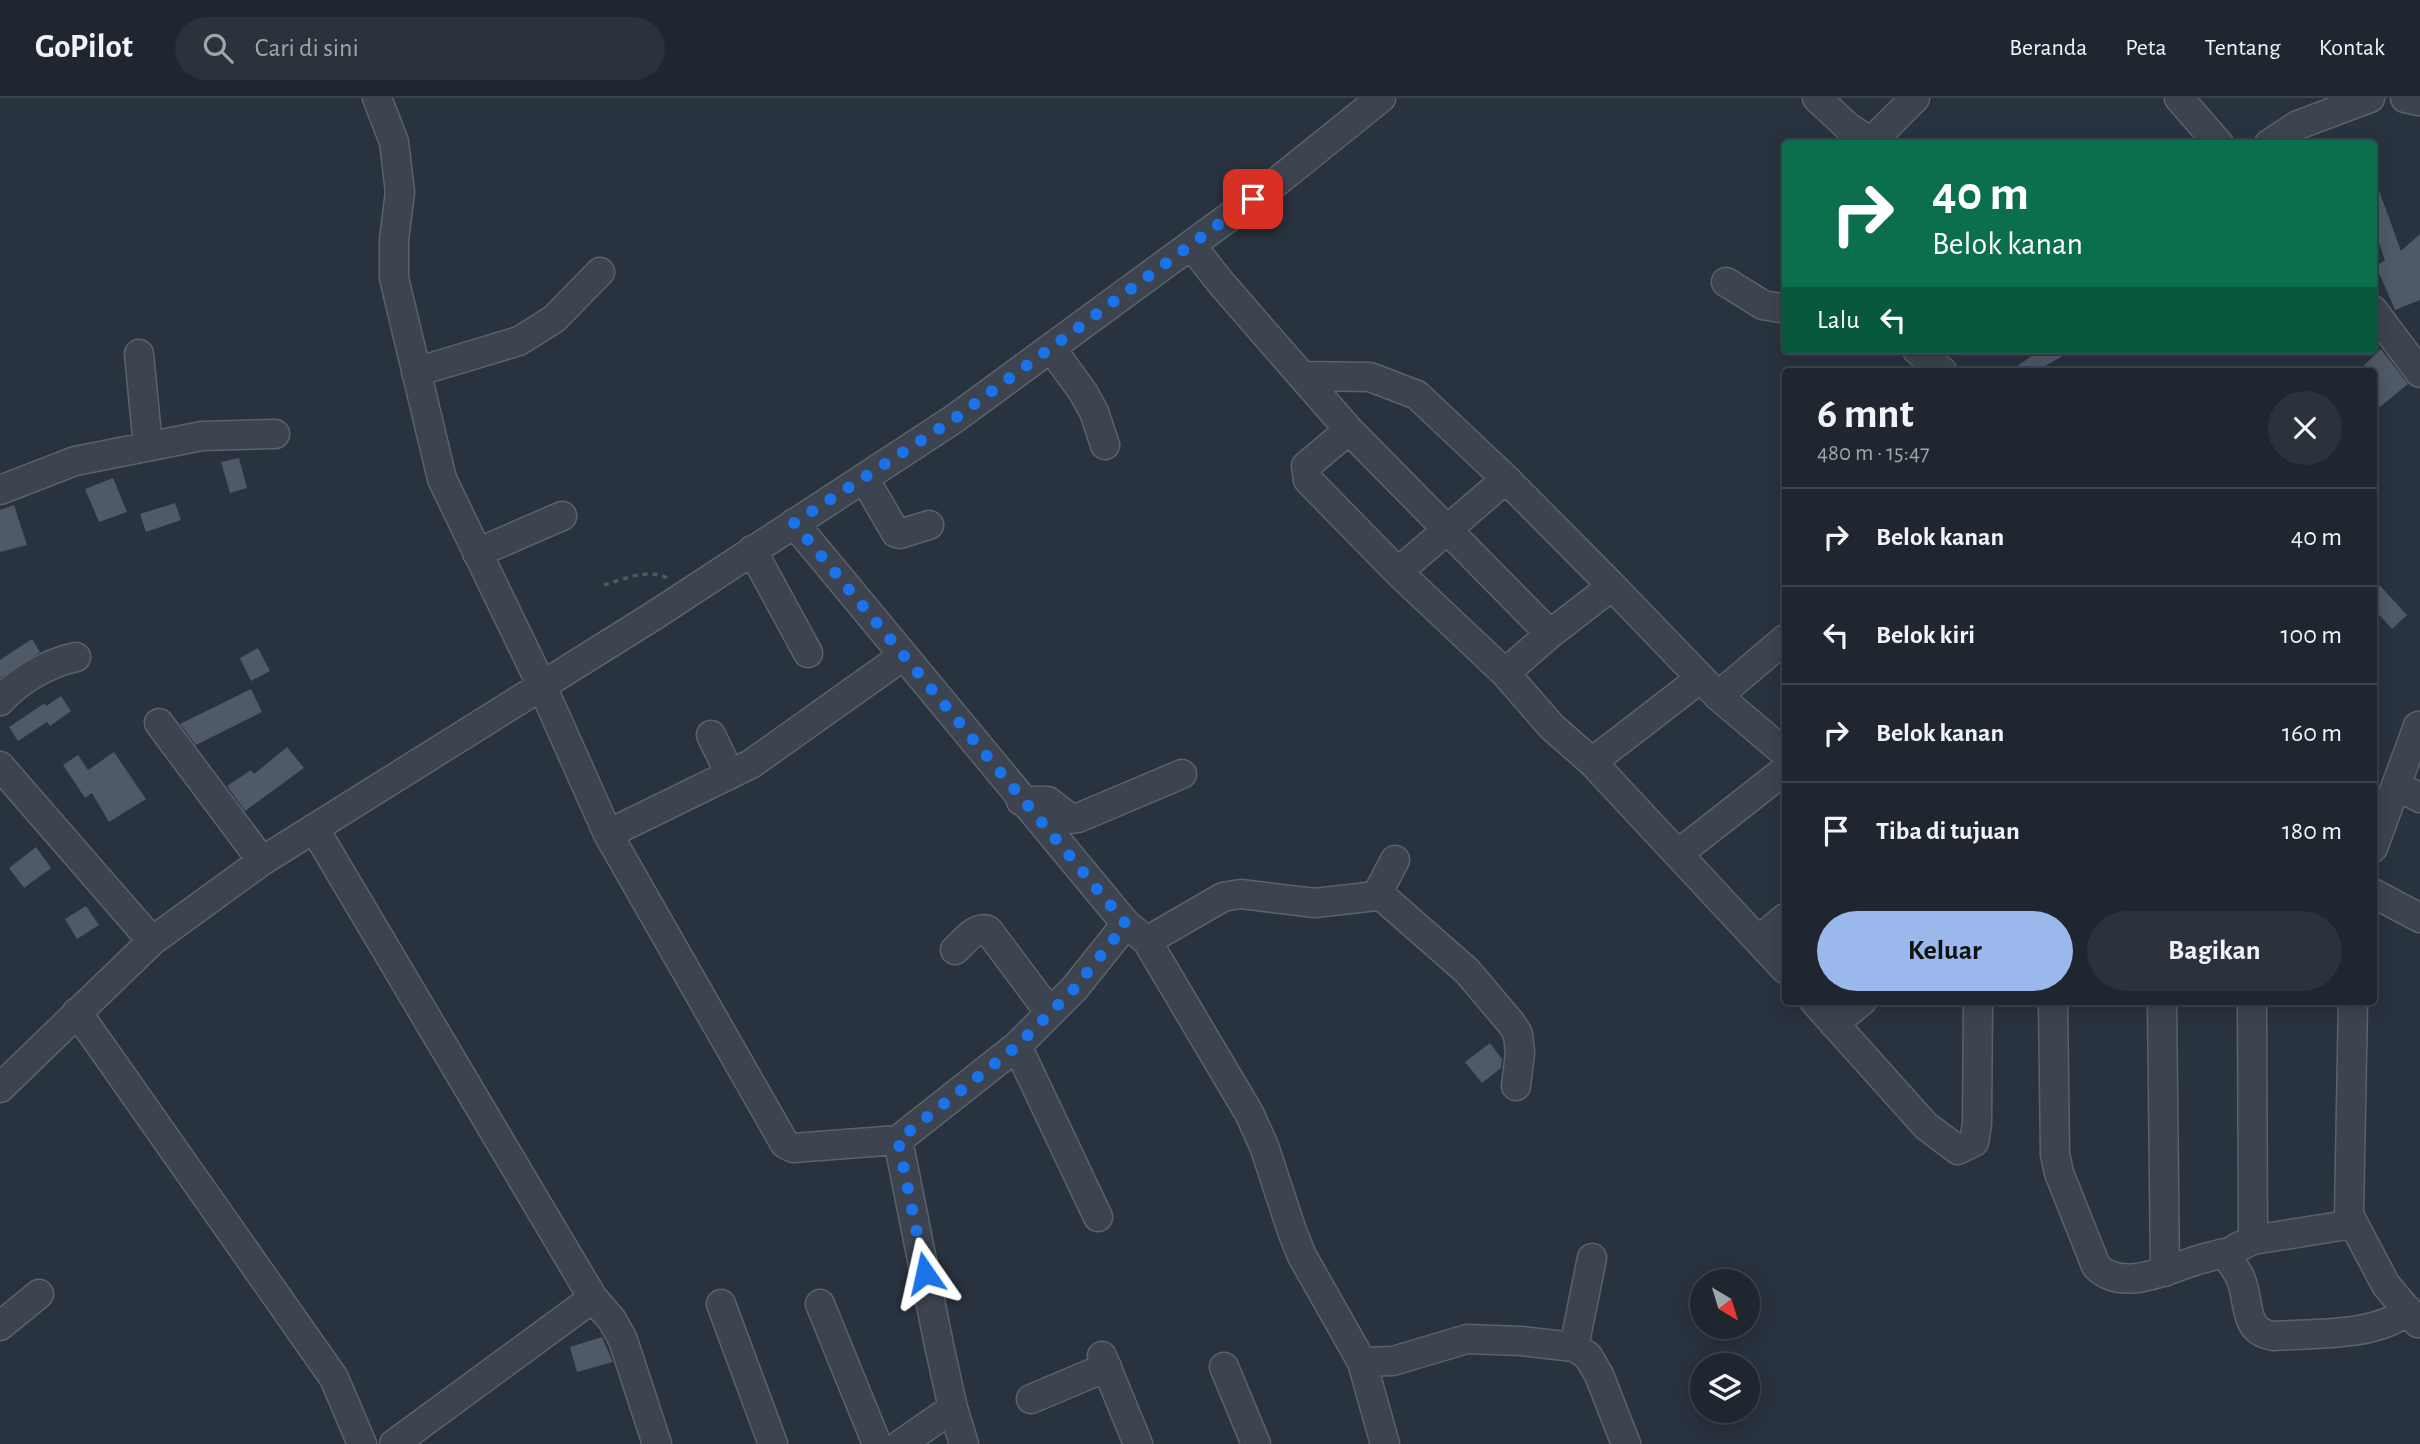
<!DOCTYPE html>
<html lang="id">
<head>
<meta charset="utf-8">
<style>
	:root { --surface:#1f262f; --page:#2c323b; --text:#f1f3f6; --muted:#a1a5aa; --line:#3c434b; --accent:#9bb8ed }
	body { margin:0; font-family:"Alegreya Sans",sans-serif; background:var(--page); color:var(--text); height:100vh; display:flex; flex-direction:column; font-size:26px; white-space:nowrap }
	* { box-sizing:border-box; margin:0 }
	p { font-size:23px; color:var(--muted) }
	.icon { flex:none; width:38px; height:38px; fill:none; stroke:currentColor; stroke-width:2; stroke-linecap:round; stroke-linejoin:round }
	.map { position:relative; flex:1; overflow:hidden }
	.panel { position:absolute; left:1782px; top:270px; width:595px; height:637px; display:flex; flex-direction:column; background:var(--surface); border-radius:7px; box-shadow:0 4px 18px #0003,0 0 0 2px var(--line) }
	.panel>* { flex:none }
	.guide { position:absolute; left:1782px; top:42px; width:595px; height:214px; border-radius:7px; box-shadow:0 4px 18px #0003,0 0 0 2px var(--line); background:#0b6e4f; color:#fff; overflow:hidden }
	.needle { width:46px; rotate:142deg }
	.tools { position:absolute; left:1690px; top:1171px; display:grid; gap:14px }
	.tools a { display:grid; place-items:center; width:70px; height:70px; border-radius:50%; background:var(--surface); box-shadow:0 4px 18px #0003,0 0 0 2px var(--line); font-size:35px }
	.pin { position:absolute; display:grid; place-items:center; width:60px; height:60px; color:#fff; margin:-30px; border-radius:14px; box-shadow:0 4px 10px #0006 }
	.me { position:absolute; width:77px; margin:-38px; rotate:349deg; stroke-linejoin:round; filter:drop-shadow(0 0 5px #0008) }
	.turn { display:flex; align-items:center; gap:24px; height:147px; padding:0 35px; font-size:32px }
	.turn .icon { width:91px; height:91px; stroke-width:2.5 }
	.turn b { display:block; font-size:49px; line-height:60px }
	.then { display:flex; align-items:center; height:66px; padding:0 35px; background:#0003; gap:14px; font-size:26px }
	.round { display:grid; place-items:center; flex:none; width:74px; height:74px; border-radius:37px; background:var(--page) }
	.head { display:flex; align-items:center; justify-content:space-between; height:119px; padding:0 35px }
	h1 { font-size:42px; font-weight:700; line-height:52px }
	.action { display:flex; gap:14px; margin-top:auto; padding:14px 35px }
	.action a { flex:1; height:80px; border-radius:42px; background:var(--accent); color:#111; font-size:28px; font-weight:700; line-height:80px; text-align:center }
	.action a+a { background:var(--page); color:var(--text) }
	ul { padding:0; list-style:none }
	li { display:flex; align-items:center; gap:21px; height:98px; padding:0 35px; border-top:2px solid var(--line) }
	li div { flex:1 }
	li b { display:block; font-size:26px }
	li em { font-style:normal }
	header { display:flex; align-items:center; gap:42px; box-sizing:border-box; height:98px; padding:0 35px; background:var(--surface); border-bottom:2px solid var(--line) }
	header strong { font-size:33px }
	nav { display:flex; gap:38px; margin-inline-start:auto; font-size:24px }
	.search { width:490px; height:63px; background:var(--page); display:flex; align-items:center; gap:18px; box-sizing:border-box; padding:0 24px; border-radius:38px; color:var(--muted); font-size:26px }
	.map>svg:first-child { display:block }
	.building { fill:#505967 }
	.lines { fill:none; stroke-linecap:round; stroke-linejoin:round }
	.minor-casing { stroke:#5b626c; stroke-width:31 }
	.path { stroke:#4b5b5f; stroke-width:3.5; stroke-dasharray:5 5; stroke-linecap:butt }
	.minor { stroke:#3d444f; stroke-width:28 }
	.route { stroke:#1a73e8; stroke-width:12; stroke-dasharray:0 21.6 }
</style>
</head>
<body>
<header>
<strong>GoPilot</strong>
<div class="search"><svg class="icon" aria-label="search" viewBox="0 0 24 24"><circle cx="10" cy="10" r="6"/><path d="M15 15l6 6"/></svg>Cari di sini</div>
<nav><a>Beranda</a><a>Peta</a><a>Tentang</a><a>Kontak</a></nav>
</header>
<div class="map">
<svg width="2420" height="1346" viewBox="0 0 2420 1346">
	<rect width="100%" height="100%" fill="#29323f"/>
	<path class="building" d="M2373,81H2375L2401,153L2420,136V202L2395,212L2376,168L2385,162L2373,128Z
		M2381,251L2408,286L2380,309L2373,300V273H2358Z
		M2040,252H2074L2036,273H2010Z
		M239,360L247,390L230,395L221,364Z
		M113,380L127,414L99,424L85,391Z
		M175,405L181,422L146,434L140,416Z
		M14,407L27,447L0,454V412Z
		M2373,480L2407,517L2392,531L2373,510Z
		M32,541L40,554L0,580V562Z
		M258,550L270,573L251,583L240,560Z
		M251,591L262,614L196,647L180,626Z
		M61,598L71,613L50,628L47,624L18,643L9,629L45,605L46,608Z
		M287,649L304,670L245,713L227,688L251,672L254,676Z
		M114,654L146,701L109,724L92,695L85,700L63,667L78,657L88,672Z
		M36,749L51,770L24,790L9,770Z
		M86,808L99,827L77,841L65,821Z
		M1490,945L1502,961L1501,970L1482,985L1465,964Z
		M602,1239L613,1264L577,1274L570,1249Z"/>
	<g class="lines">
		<defs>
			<path id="minor" d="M377,0L394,44L400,94L394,142V180L442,381L542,588L608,736L785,1046L793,1050L898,1042
				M1817,0L1848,29L1871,44L1915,0
				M2179,0L2219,46
				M2405,0L2419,3
				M2269,46L2298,27L2370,0
				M1191,147L1221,185L1349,332L1550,536
				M1726,184L1763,207L1785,211
				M2373,212L2420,275
				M1051,250L1083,294L1094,314L1105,347
				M1917,252L1942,273
				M139,256L148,348
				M416,274L519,243L554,221L600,174
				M1304,278L1370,279L1417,297L1506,381L1612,488L1550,536L1505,575L1398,474L1308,382L1306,368L1349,332
				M864,380L896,435L900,436L929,427
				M0,392L75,363L202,338L275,336
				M794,425L1126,826L1147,843L1249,1015L1264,1048L1292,1133L1302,1158L1362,1264L1393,1263L1467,1241L1521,1243L1574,1249L1588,1258L1599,1277L1626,1346
				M752,452L808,555
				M477,455L562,418
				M1398,474L1506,381
				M1612,488L1718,598L1785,541
				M1505,575L1552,629L1592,664
				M1701,580L1592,664L1785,871
				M1718,598L1785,655
				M0,603C19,582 48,565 76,559
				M159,625L262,763
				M711,637L730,676
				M0,668L152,843
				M2396,687L2420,700
				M1021,703H1048L1071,721L1078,720L1182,676
				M314,730L593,1200L612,1222L623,1242L657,1346
				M608,736L751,666L903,558
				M2373,750L2418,628
				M1678,756L1785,672
				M2373,795L2420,820
				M1376,798L1395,762
				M1759,842L1785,820
				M1147,843L1223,799L1241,796L1315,805L1376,798L1385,801L1467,873L1511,925L1518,936L1520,955L1516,988
				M955,852C964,844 975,828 988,832L1050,915
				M1814,903L1926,1028L1958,1052L1974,1044L1977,1026L1978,903
				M2053,903L2055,1056L2059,1075L2096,1168C2121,1194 2163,1173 2192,1164C2202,1160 2214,1158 2224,1155C2230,1163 2236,1171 2240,1179C2251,1202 2241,1234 2274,1238C2314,1235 2377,1239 2408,1212
				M2162,903L2165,1174
				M2252,903L2253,1142
				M2353,903L2349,1117L2386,1187L2418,1225
				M77,914L334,1280L362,1346
				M1834,926L1862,903
				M1017,948L1098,1119
				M0,990L152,843L262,763L655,517L954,321L1274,86L1381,0
				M2236,1150L2253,1142L2353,1126
				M721,1206L773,1346
				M820,1206L877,1346
				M0,1228L39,1196
				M1574,1249L1592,1160
				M1102,1258L1138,1346
				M1362,1264L1385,1346
				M1224,1269L1256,1346
				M1031,1301L1107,1269
				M394,1346L593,1200
				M901,1346L953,1310
				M964,1346L953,1310L939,1247L898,1042L1017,948L1074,891L1126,826"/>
		</defs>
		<use href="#minor" class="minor-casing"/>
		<path class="path" d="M604,487C624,481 650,469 669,481"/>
		<use href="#minor" class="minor"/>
	</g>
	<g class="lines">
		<path class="route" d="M925,1175L898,1042L1017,948L1074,891L1126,826L794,425L954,321L1253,101"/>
	</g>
</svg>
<div class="tools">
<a><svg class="needle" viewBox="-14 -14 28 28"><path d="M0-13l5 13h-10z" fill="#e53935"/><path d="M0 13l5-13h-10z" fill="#a1a5aa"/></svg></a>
<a><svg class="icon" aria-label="layers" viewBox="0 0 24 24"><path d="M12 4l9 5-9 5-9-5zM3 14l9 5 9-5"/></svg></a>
</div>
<div class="pin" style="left:1253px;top:101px;background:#d93025"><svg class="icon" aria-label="arrive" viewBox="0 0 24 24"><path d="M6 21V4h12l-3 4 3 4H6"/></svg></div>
<svg class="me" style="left:925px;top:1175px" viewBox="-20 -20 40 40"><path d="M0-17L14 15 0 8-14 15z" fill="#1a73e8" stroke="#fff" stroke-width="4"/></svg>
<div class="guide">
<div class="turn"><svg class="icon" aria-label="right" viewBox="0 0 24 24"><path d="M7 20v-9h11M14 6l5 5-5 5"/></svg><div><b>40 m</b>Belok kanan</div></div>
<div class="then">Lalu<svg class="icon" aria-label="left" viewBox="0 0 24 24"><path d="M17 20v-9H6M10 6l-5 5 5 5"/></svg></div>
</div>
<section class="panel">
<div class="head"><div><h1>6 mnt</h1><p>480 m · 15:47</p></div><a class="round"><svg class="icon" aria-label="close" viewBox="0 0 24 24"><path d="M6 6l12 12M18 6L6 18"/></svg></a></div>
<ul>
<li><svg class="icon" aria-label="right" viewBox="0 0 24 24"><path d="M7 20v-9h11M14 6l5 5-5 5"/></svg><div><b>Belok kanan</b></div><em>40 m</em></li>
<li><svg class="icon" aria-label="left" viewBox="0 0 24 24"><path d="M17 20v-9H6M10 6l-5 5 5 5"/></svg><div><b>Belok kiri</b></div><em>100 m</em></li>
<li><svg class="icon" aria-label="right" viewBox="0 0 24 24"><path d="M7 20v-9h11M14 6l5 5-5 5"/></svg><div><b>Belok kanan</b></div><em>160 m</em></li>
<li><svg class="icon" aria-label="arrive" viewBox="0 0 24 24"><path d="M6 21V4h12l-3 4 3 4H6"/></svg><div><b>Tiba di tujuan</b></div><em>180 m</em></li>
</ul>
<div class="action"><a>Keluar</a><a>Bagikan</a></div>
</section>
</div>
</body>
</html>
